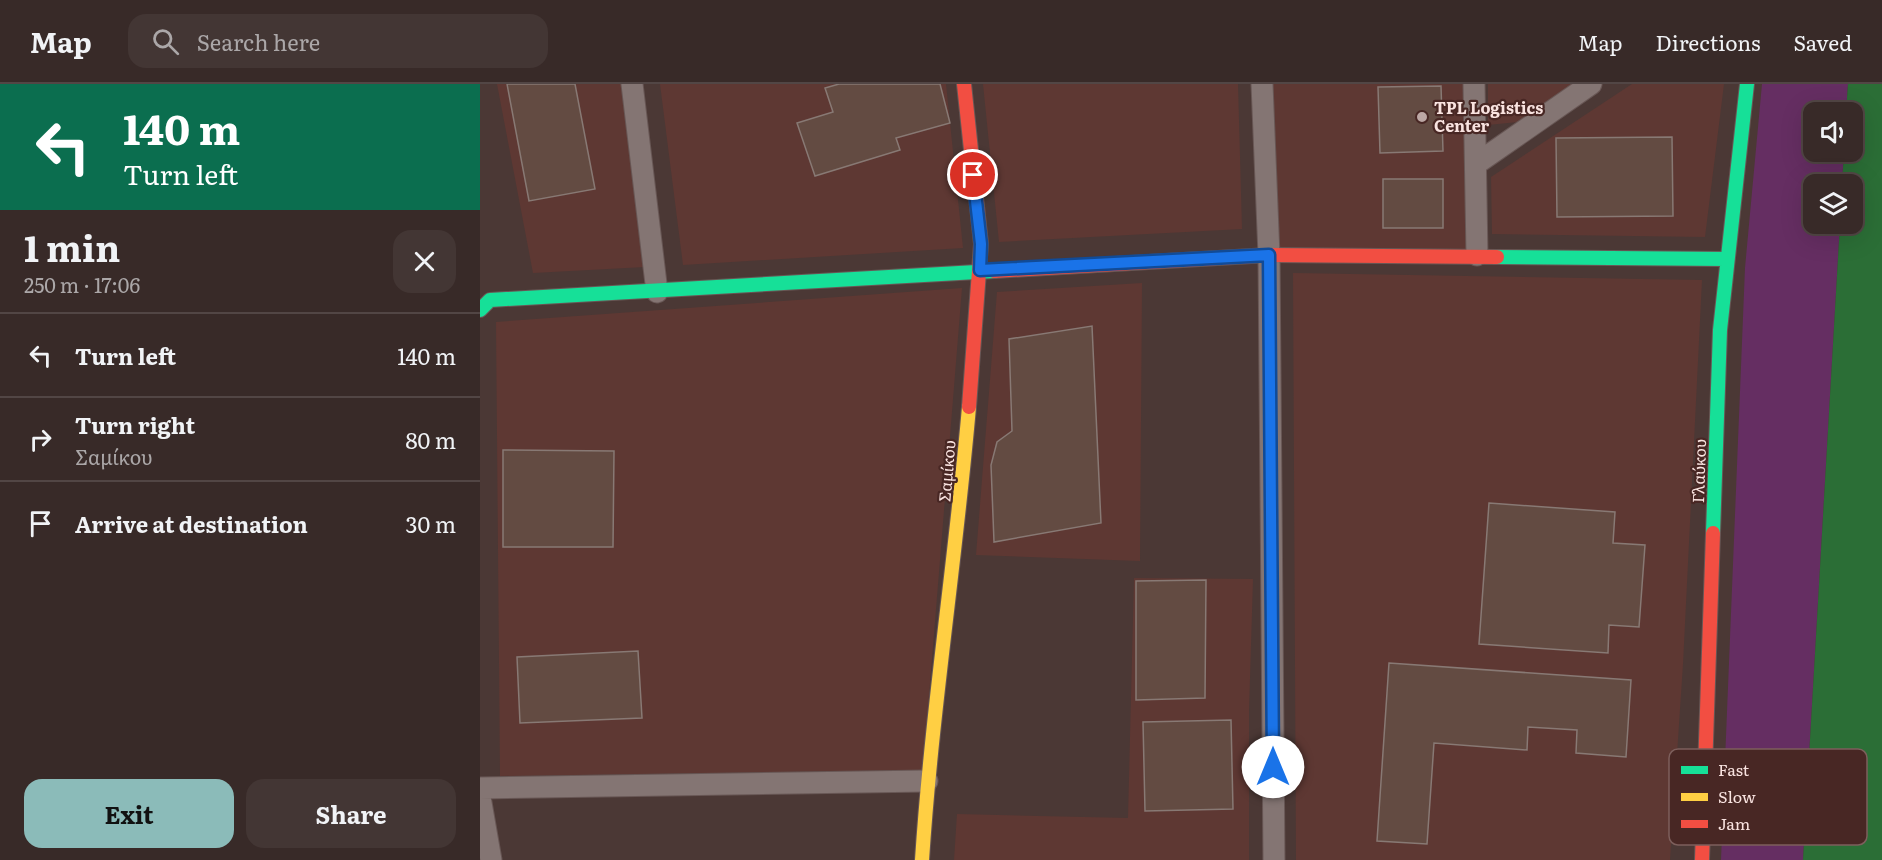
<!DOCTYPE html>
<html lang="en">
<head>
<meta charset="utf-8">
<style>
	:root { --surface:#382a28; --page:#433634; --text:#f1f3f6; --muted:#aba7a8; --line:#524645; --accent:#8bbbb9 }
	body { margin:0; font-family:Literata,serif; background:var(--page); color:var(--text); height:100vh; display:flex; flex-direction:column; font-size:22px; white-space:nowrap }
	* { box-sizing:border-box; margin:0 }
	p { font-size:20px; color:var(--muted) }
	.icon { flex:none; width:33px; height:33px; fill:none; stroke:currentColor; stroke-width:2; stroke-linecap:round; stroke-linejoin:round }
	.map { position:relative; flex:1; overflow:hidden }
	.sheet { display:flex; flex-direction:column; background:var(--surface); width:480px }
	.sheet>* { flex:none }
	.hud { background:#0b6e4f; color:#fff; overflow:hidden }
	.tools { position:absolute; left:1323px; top:18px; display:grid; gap:12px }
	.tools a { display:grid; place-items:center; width:60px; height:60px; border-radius:12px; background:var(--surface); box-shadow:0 6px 24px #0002,0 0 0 2px var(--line); font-size:30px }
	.pin { position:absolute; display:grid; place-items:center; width:51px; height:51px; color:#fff; margin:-26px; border:3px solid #fff; border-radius:50%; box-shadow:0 2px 6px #0007 }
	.me { position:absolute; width:66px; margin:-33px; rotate:0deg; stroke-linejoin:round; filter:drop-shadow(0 0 4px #0008) }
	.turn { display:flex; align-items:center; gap:21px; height:126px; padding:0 24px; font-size:27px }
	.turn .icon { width:78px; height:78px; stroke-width:2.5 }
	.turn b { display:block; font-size:42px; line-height:51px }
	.round { display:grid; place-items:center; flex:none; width:63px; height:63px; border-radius:18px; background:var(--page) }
	.summary { display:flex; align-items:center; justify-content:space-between; height:102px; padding:0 24px }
	h1 { font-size:36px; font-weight:700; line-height:45px }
	.action { display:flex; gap:12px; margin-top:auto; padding:12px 24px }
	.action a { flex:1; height:69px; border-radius:18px; background:var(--accent); color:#111; font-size:24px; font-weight:700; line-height:69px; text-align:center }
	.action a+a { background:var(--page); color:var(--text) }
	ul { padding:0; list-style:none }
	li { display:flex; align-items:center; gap:18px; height:84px; padding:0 24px; border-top:2px solid var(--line) }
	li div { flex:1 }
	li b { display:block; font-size:22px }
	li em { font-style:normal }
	header { display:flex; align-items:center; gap:36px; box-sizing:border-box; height:84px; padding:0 30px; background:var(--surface); border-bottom:2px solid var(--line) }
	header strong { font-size:28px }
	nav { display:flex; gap:33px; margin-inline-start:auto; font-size:21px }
	.search { width:420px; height:54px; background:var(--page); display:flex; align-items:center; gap:15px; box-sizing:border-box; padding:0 21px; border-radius:18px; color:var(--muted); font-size:22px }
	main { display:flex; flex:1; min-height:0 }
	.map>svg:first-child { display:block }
	.built { fill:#5e3833 }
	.green { fill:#652e62 }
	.water { fill:#2b6e36 }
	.building { fill:#634b42; stroke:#887974; stroke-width:1.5 }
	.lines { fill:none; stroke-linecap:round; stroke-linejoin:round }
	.street-casing { stroke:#685755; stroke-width:23 }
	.fast-casing { stroke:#685755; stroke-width:16 }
	.slow-casing { stroke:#685755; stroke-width:16 }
	.jam-casing { stroke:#685755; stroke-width:16 }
	.street { stroke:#847573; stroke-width:21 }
	.fast { stroke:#16e098; stroke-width:14 }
	.slow { stroke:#ffcf43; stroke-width:14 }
	.jam { stroke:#f24e42; stroke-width:14 }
	.route-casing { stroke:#114b97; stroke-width:15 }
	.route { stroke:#1a73e8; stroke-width:10 }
	.poi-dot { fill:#bca7a4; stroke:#482724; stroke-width:2 }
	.labels { text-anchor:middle; stroke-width:4.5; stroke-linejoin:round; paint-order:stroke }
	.poi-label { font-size:16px; font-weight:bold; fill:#f9e3e0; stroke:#482724; text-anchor:start }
	.street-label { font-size:16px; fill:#f9e3e0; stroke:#482724 }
	.key { fill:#482724; stroke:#7d5f5c; stroke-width:1.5 }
	.key-label { font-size:16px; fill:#f9e3e0 }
</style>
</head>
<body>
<header>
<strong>Map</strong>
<div class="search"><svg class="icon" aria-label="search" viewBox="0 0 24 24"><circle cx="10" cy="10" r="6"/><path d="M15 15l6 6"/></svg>Search here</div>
<nav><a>Map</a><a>Directions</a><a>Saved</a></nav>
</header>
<main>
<section class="sheet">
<div class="hud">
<div class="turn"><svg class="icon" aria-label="left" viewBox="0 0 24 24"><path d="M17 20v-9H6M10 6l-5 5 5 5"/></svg><div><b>140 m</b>Turn left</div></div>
</div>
<div class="summary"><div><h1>1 min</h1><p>250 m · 17:06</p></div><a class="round"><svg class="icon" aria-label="close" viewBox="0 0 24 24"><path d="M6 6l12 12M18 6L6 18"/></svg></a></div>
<ul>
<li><svg class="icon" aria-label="left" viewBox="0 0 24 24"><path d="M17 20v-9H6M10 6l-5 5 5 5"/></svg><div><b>Turn left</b></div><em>140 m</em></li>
<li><svg class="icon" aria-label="right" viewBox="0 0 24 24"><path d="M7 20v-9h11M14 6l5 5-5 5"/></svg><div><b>Turn right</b><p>Σαμίκου</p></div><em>80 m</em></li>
<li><svg class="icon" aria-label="arrive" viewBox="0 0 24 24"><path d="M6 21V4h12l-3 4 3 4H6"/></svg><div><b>Arrive at destination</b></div><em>30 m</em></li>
</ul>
<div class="action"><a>Exit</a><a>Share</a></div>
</section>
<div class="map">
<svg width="1402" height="776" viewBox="0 0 1402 776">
	<rect width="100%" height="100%" fill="#4b3835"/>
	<path class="built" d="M17,0H141L165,183L53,189Z
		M180,0H466L483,164L203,181Z
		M503,0H758L762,145L519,158Z
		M779,0H994L997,171H789Z
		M1008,0H1094L1038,38L1008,41Z
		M1152,0H1244L1225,153L1012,150L1011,93Z
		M813,189L1222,196L1203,580L1190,776H816Z
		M662,199L660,477L496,471L517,208Z
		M482,204L443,686L20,692L16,238Z
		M654,494L773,495L769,627V776H474L477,730L648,734Z"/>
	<path class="green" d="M1282,0H1368L1366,28H1334V68H1364L1362,100H1334V140H1360L1323,776H1241L1265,184Z"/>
	<path class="water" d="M1368,0H1402V776H1323L1360,140H1372V100H1362L1364,68H1372V28H1366Z"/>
	<path class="building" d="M27,0H95L115,105L49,117Z
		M359,0H460L470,39L416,54L420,66L335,92L317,39L353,28L345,4Z
		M961,2L963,67L900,69L898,3Z
		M1192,53L1193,132L1077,133L1076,54Z
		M903,95H963V144H903Z
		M612,242L621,439L514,458L511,381L517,358L532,347L529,255Z
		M23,366L134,367L133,463H23Z
		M1009,419L1135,428L1133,459L1165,461L1159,543L1129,541L1128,569L999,560Z
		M726,496L725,614L656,616V497Z
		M158,567L162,634L40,639L37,573Z
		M909,579L1151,596L1146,673L1096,669L1097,646L1048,643L1047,666L954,659L947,760L897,757Z
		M751,636L753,725L665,727L663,638Z"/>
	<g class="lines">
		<defs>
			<path id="street" d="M152,0L177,208
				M782,0L789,171L794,776
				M994,0L997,171
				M996,80L1111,0
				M0,704L447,697
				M0,713L11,776"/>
			<path id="fast" d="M1017,173L1246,175
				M0,226L10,216L514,187
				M1233,449L1240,246L1267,0"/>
			<path id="slow" d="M442,776C452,624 476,474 489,323"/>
			<path id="jam" d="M484,0L501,160L489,323
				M514,187L789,171L1017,173
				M1222,776L1233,449"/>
		</defs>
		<use href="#street" class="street-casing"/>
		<use href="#fast" class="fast-casing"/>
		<use href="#slow" class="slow-casing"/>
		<use href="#jam" class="jam-casing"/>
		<use href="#street" class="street"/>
		<use href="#fast" class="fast"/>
		<use href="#slow" class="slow"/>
		<use href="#jam" class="jam"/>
	</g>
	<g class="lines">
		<defs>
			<path id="route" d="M493,91L501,160L500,186L789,171L793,683"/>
		</defs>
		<use href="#route" class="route-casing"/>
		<use href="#route" class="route"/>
	</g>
	<circle class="poi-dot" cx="942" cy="33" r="6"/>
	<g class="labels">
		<g class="poi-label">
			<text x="954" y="30">TPL Logistics<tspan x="954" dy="18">Center</tspan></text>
		</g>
		<g class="street-label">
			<text transform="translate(467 387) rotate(-85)" y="6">Σαμίκου</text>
			<text transform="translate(1219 387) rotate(-88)" y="6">Γλαύκου</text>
		</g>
	</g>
	<rect x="1189" y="665" width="198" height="96" rx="9" class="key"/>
	<rect x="1201" y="682" width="27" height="8" fill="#16e098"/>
	<rect x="1201" y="709" width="27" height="8" fill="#ffcf43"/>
	<rect x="1201" y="736" width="27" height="8" fill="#f24e42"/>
	<g class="key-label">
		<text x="1238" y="692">Fast</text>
		<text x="1238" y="719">Slow</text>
		<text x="1238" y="746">Jam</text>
	</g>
</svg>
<div class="tools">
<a><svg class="icon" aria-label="sound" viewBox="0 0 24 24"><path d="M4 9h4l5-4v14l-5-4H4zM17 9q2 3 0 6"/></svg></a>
<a><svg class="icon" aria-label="layers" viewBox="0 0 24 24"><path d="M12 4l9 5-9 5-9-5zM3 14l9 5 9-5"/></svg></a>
</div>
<div class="pin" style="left:493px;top:91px;background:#d93025"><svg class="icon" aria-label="arrive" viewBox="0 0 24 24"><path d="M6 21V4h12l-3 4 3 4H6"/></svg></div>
<svg class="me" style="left:793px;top:683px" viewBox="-20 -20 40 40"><circle r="19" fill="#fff"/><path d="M0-13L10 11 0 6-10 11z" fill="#1a73e8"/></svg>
</div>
</main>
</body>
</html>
